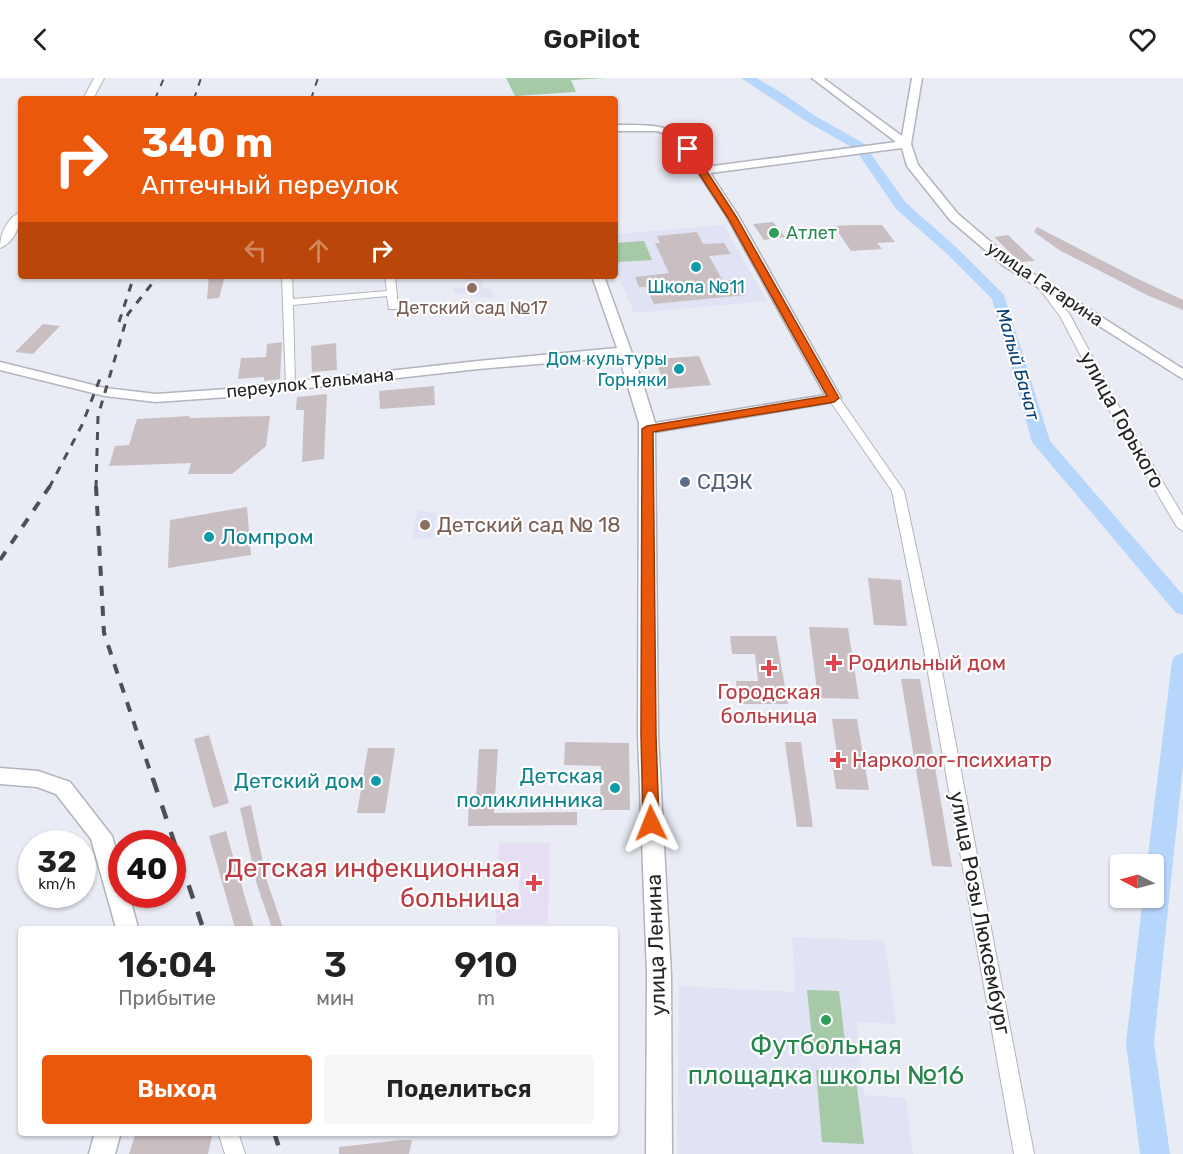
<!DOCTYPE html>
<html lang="ru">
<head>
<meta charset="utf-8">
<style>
	:root { --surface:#fff; --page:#f6f6f6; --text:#222; --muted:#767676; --accent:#ea580c }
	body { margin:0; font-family:Rubik,sans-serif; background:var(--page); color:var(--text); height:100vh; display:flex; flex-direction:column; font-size:22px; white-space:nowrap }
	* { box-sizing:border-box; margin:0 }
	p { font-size:20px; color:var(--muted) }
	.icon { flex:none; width:33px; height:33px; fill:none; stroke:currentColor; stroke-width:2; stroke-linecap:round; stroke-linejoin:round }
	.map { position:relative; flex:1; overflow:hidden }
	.details { position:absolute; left:18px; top:848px; width:600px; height:210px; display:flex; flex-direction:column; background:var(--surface); border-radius:6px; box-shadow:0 2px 4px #0004 }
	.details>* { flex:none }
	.banner { position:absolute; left:18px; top:18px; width:600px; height:183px; border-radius:6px; box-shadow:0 2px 4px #0004; background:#ea580c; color:#fff; overflow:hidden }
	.needle { width:39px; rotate:276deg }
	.fabs { position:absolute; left:1110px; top:776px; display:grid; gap:12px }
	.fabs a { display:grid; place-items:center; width:54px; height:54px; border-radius:6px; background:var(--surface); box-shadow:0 2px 4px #0004; font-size:30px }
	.speed { position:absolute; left:18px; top:752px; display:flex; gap:12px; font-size:30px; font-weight:700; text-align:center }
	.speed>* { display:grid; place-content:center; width:78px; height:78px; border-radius:50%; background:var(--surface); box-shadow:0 2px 4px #0004; line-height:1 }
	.speed small { font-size:15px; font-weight:400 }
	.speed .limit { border:9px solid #d22; background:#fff; color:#111 }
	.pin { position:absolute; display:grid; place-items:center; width:51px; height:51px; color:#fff; margin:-26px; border-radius:12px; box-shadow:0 3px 9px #0006 }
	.me { position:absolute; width:66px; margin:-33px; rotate:358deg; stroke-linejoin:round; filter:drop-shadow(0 0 4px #0008) }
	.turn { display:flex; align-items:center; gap:21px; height:126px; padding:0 24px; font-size:27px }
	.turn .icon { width:78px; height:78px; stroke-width:2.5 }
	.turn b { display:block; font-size:42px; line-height:51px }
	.lanes { display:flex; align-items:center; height:57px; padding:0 24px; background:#0003; justify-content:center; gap:30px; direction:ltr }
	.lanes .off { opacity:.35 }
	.eta { display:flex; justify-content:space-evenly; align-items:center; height:102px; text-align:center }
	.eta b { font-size:36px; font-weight:600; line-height:42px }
	.primary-button { display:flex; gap:12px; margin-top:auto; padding:12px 24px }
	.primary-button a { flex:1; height:69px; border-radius:6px; background:var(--accent); color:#fff; font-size:24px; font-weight:600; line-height:69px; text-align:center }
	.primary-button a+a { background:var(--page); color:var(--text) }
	header { display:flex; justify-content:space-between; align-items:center; height:78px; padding:0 24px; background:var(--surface); font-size:27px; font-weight:600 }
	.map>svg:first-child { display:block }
	.built { fill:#e0e3f4 }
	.medical { fill:#e6def3 }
	.green { fill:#a6c9a7 }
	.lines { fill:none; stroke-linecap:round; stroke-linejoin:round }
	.river { fill:#b7d6fc; fill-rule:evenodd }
	.building { fill:#c9bec2 }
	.minor-casing { stroke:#b2b4bd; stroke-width:2 }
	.tertiary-casing { stroke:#b2b4bd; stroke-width:3 }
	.secondary-casing { stroke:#b2b4bd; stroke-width:2 }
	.minor { fill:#fff; fill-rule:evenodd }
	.tertiary { fill:#fff; fill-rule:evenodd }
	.secondary { fill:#fff; fill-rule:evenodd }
	.rail-far3 { stroke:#4e4f54; stroke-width:2; stroke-dasharray:7 7; stroke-linecap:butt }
	.rail-far2 { stroke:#4e4f54; stroke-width:3; stroke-dasharray:8 8; stroke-linecap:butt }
	.rail-far1 { stroke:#4e4f54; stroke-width:4; stroke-dasharray:10 10; stroke-linecap:butt }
	.rail { stroke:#4e4f54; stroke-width:4.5; stroke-dasharray:14 14; stroke-linecap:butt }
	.route { fill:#ea580c; stroke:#983908; stroke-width:1.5 }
	.leisure-dot { fill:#2e9e5b; stroke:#fff; stroke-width:2 }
	.culture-dot { fill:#0f9aa8; stroke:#fff; stroke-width:2 }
	.education-dot { fill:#8d6e63; stroke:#fff; stroke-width:2 }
	.service-dot { fill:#5c6f8a; stroke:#fff; stroke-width:2 }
	.health-dot { fill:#e0444e; stroke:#fff; stroke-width:2 }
	.labels { text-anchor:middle; stroke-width:4.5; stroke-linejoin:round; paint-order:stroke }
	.far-leisure-label { font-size:18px; fill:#27864d; stroke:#fff; text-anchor:start }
	.far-street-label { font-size:18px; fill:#232427; stroke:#fff }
	.far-culture-label { font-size:18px; fill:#0d838f; stroke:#fff }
	.far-education-label { font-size:18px; fill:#785e54; stroke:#fff }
	.far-water-label { font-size:18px; font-style:italic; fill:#063f75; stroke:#fff }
	.street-label { font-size:21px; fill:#232427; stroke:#fff }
	.service-label { font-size:21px; fill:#4e5e75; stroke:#fff; text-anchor:start }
	.education-label { font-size:21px; fill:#785e54; stroke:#fff; text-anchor:start }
	.culture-label { font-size:21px; fill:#0d838f; stroke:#fff; text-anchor:end }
	.health-label { font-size:21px; fill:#be3a42; stroke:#fff; text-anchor:start }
	.near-health-label { font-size:26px; fill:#be3a42; stroke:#fff; text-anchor:end }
	.near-leisure-label { font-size:26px; fill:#27864d; stroke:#fff }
</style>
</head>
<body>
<header><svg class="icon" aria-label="back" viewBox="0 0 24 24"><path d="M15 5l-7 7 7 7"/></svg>GoPilot<svg class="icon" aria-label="heart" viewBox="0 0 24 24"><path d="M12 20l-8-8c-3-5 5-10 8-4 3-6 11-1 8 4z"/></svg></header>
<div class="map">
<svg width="1183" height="1076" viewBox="0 0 1183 1076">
	<rect width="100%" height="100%" fill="#eaecf5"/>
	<path class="built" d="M724,147L767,223L634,235L615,189V156Z
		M467,198H481L484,211H491L493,219L475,220L473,215L454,216L453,210L469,209Z
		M417,433L437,434L433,460H413Z
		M792,859L885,863L896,946L857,944L864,1017L906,1020L913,1076H677L679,908L795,914Z"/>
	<path class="medical" d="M499,765H550L548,846H495L497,824H518L520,786H498Z"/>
	<path class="green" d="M506,0H607L571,2L576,14L515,18Z
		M644,163L652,182L618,184L615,165Z
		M807,912L839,913L846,972L813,971Z
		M816,992L855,993L864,1066L822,1064Z"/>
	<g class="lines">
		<path class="river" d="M741,0H756L779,13L817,39L863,65L906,125L956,169L1004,217L1050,363L1183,517V537L1176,535L1032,364L992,221L946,175L896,131L855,71L809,45Z
			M1183,575V688L1154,965L1170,1076H1140L1126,965L1143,819H1154V786H1147L1172,583L1175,578Z"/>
	</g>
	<path class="building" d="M773,144L785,159L764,162L753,146Z
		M853,147H882L895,164L877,165L882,171L851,173L834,148Z
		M1037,149L1134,199L1183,222V232L1149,218L1059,172L1034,154Z
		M697,154L703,166L724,165L731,176L709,178L723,203L737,201L746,217L654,226L646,209H639L635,199L669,195L655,165H660L657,158Z
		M1008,157L1035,183L1020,184L994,159Z
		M209,198H225L219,220L207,221Z
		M43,246L60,248L33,276L15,274Z
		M282,264L280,301L264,303V299L238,301L241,280L266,279L267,266Z
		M336,265L337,292L312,294L311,268Z
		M699,278L711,307L666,311L655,281Z
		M434,308L435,327L380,331L379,313Z
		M327,316L324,381L302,384L304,332H296L297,319Z
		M190,338L189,340L270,338L266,368L232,396H188L191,385L109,388L115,368L129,367L137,341Z
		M247,429L251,477L168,490L170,442Z
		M868,500L901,502L907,548L874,547Z
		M809,549L848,550L859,621L818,620Z
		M730,558H776L788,626H739L736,603H758L755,576H732Z
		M901,601H920L952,789L932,788Z
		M832,641H857L869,712L836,711L833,690H839Z
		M209,657L229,725L213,730L194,661Z
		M565,664L629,665L630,732H600L601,688L564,687Z
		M785,664H801L813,749H797Z
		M368,670H395L385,735H357Z
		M479,671H498L494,735L577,734V747L468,748L469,721H476Z
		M251,727L267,803L283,850H272L257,807L240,730Z
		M226,753L239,799L254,850H235L209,758Z
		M136,1054H213L208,1076H129Z
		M401,1062H412L409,1076H339V1069Z"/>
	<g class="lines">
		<defs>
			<path id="minor" d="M282,198H292L293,221L387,213L385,198H395L398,229L397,231H389L387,218L293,227L295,307L294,309H286Z
				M1041,203L1044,204L1070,237L1129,347L1183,438V453L1177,449L1117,347L1060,238L1036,206Z
				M834,317L838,318L904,413L937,567L1034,1076H1014L923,567L892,413L828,320Z
				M218,1054H238L245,1076H225Z"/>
			<path id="tertiary" d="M812,0H823L902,58L912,0H922L911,66L918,87L958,136L1012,182L1183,291V301L1004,188L950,142L907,88L902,70L710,95L739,139L841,320L834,324L655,354L658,657L671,896L672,1076H646L647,896L638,657L639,345L619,279L478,291L228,319L156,324L105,318L0,292V284L105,310L156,316L228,311L478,283L617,270L592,198H604L643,306L655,345L825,317L727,139L684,73L665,56L657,53H615V47C665,47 676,45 706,89L896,64Z
				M0,690L38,693L70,704L112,758L122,792V816H129L138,850H116L91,761L56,716L37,709L0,706Z
				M95,1054H121L115,1076H89Z"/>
			<path id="secondary" d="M94,0H104L93,21H83Z
				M21,134C21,147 14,165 0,170C0,157 7,139 21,134Z"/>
		</defs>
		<use href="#minor" class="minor-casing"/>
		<use href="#tertiary" class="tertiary-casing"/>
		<use href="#secondary" class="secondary-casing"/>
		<use href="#minor" class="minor"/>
		<use href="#tertiary" class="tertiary"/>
		<use href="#secondary" class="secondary"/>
		<path class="rail-far3" d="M155,21L164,0
			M194,21L201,0
			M311,21L318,0"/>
		<path class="rail-far2" d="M119,244L134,198
			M49,410L82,347L101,298
			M96,410L98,338L128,236L158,198"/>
		<path class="rail-far1" d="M96,408L104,555L153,702
			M0,482L50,408"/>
		<path class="rail" d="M153,701L203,850
			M274,1054L281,1076"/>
	</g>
	<path class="route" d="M688,68L691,69L737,140L839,320L834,324L653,354L656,657L659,745L657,749L651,751L646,749L643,745L641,657L642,351L647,348L827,318L728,140L683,71Z"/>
	<g class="leisure-dot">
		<circle cx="774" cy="155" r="6"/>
		<circle cx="826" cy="942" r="6"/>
	</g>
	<g class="culture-dot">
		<circle cx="696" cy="189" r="6"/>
		<circle cx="679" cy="291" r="6"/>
		<circle cx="209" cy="459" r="6"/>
		<circle cx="376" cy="703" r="6"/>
		<circle cx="615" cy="710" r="6"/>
	</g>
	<g class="education-dot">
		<circle cx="472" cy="210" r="6"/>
		<circle cx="425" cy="447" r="6"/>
	</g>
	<circle class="service-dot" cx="685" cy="404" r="6"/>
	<g class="health-dot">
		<path d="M831 576h6v6h6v6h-6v6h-6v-6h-6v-6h6z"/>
		<path d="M766 581h6v6h6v6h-6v6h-6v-6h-6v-6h6z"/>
		<path d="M835 673h6v6h6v6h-6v6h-6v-6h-6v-6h6z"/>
		<path d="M531 796h6v6h6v6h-6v6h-6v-6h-6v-6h6z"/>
	</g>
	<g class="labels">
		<g class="far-leisure-label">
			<text x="786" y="161">Атлет</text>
		</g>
		<g class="far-street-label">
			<text transform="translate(1045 206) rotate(34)" y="6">улица Гагарина</text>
			<text transform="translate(310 305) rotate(-6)" y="6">переулок Тельмана</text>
		</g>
		<g class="far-culture-label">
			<text x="696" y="215">Школа №11</text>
			<text x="667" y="287" text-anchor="end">Дом культуры<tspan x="667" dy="21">Горняки</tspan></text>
		</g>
		<g class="far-education-label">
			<text x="472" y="236">Детский сад №17</text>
		</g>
		<g class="far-water-label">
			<text transform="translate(1018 286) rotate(74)" y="6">Малый Бачат</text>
		</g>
		<g class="street-label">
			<text transform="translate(1122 342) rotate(61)" y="7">улица Горького</text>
			<text transform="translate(980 835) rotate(79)" y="7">улица Розы Люксембург</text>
			<text transform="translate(656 867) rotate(-92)" y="7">улица Ленина</text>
		</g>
		<g class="service-label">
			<text x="697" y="411">СДЭК</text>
		</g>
		<g class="education-label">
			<text x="437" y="454">Детский сад № 18</text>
		</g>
		<g class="culture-label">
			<text x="221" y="466" text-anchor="start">Ломпром</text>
			<text x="603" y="705">Детская<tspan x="603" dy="24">поликлинника</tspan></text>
			<text x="364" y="710">Детский дом</text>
		</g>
		<g class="health-label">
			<text x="848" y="592">Родильный дом</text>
			<text x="769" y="621" text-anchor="middle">Городская<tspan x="769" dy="24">больница</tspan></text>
			<text x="852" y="689">Нарколог-психиатр</text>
		</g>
		<g class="near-health-label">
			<text x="520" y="799">Детская инфекционная<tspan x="520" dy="30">больница</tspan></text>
		</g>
		<g class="near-leisure-label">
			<text x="826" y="976">Футбольная<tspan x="826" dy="30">площадка школы №16</tspan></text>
		</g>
	</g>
</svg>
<div class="fabs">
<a><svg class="needle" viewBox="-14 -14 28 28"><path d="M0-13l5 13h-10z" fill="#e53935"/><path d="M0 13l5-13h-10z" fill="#767676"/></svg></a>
</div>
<div class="speed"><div>32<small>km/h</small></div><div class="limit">40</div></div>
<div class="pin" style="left:688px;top:71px;background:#d93025"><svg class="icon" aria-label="arrive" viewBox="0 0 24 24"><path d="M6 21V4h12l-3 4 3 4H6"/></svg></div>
<svg class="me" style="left:651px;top:745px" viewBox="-20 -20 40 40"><path d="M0-17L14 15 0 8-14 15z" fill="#ea580c" stroke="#fff" stroke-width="4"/></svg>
<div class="banner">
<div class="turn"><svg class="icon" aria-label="right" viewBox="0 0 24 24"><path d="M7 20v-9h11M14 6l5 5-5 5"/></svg><div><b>340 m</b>Аптечный переулок</div></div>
<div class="lanes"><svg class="icon off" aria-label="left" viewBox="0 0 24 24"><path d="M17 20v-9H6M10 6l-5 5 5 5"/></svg><svg class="icon off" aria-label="ahead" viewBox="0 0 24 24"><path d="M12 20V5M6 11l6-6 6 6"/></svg><svg class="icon" aria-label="right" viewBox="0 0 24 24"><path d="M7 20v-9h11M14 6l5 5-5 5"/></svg></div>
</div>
<section class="details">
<div class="eta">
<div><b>16:04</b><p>Прибытие</p></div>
<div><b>3</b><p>мин</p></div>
<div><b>910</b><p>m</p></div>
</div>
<div class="primary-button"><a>Выход</a><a>Поделиться</a></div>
</section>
</div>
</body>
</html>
